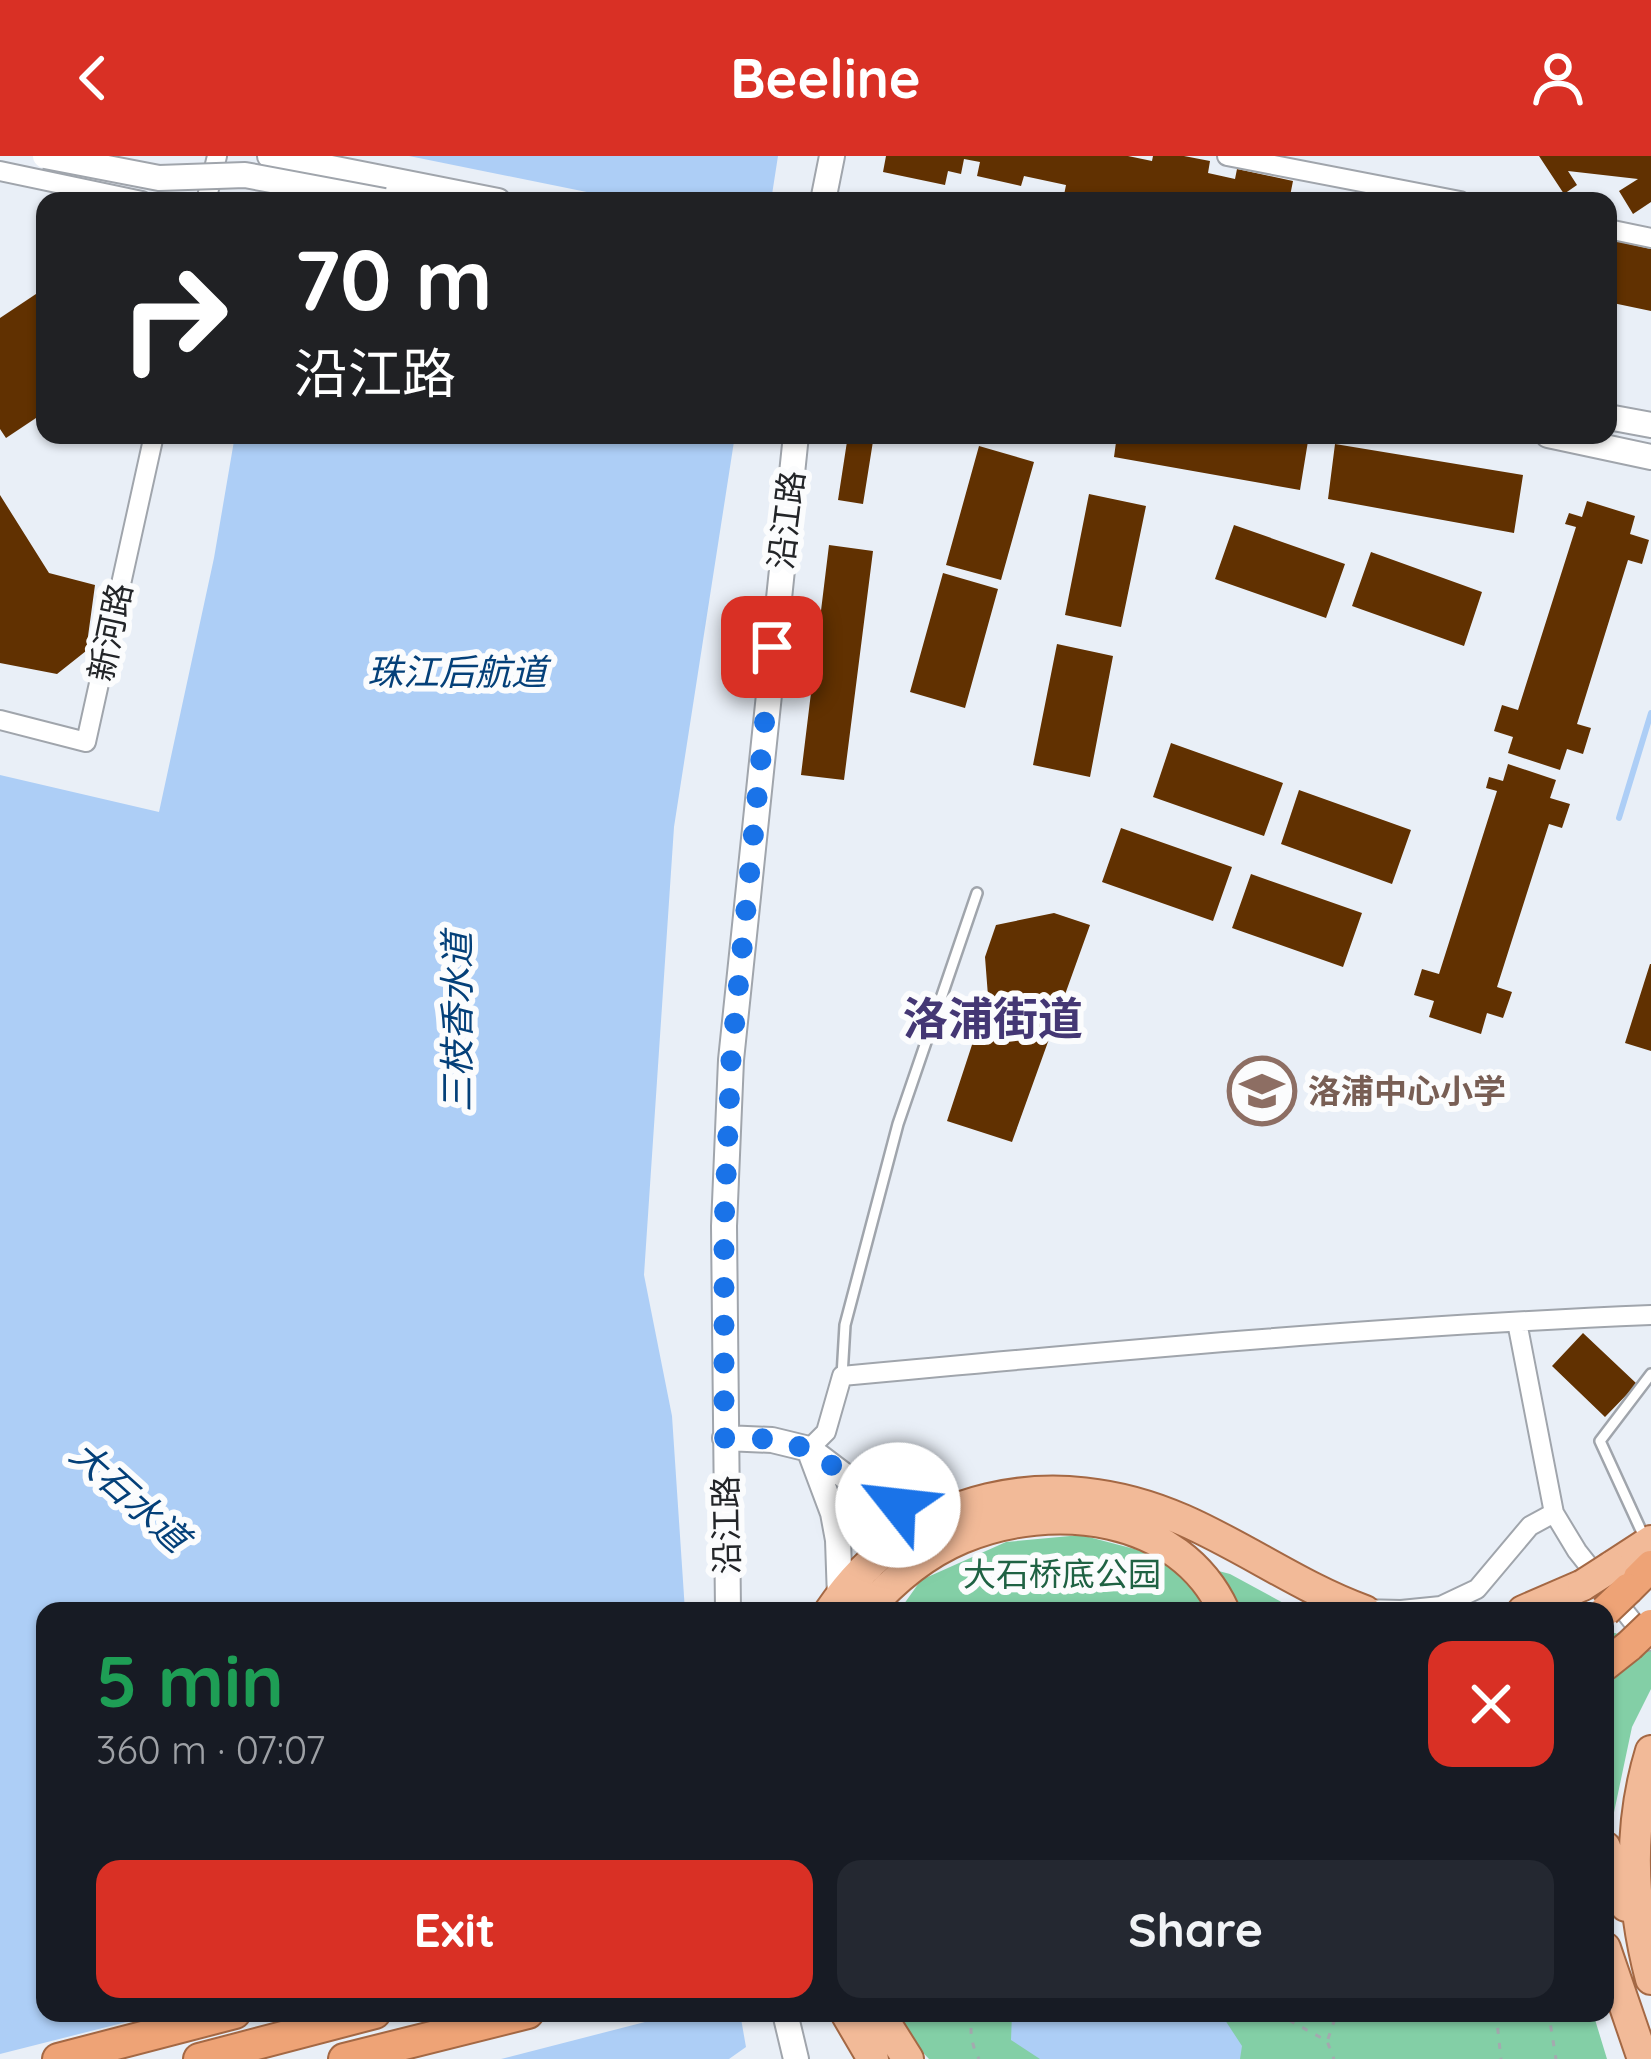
<!DOCTYPE html>
<html lang="en">
<head>
<meta charset="utf-8">
<style>
	:root { --surface:#171b24; --page:#242831; --text:#f1f3f6; --muted:#9ea1a6; --accent:#d93025 }
	body { margin:0; font-family:Quicksand,"Noto Sans SC",sans-serif; background:var(--page); color:var(--text); height:100vh; display:flex; flex-direction:column; font-size:45px; white-space:nowrap }
	* { box-sizing:border-box; margin:0 }
	p { font-size:39px; color:var(--muted) }
	.icon { flex:none; width:66px; height:66px; fill:none; stroke:currentColor; stroke-width:2; stroke-linecap:round; stroke-linejoin:round }
	.map { position:relative; flex:1; overflow:hidden }
	.drawer { position:absolute; left:36px; top:1446px; width:1578px; height:420px; display:flex; flex-direction:column; background:var(--surface); border-radius:24px; box-shadow:0 3px 9px #0004 }
	.drawer>* { flex:none }
	.banner { position:absolute; left:36px; top:36px; width:1581px; height:252px; border-radius:24px; box-shadow:0 3px 9px #0004; background:#202124; color:#fff; overflow:hidden }
	.pin { position:absolute; display:grid; place-items:center; width:102px; height:102px; color:#fff; margin:-51px; border-radius:24px; box-shadow:0 6px 18px #0006 }
	.me { position:absolute; width:132px; margin:-66px; rotate:299deg; stroke-linejoin:round; filter:drop-shadow(0 0 9px #0008) }
	.turn { display:flex; align-items:center; gap:42px; height:252px; padding:0 60px; font-size:54px }
	.turn .icon { width:156px; height:156px; stroke-width:2.5 }
	.turn b { display:block; font-size:84px; line-height:102px }
	.round { display:grid; place-items:center; flex:none; width:126px; height:126px; border-radius:24px; background:var(--page) }
	.head { display:flex; align-items:center; justify-content:space-between; height:204px; padding:0 60px }
	h1 { font-size:72px; font-weight:700; line-height:90px; color:#1e9e55 }
	.cta { display:flex; gap:24px; margin-top:auto; padding:24px 60px }
	.cta a { flex:1; height:138px; border-radius:24px; background:var(--accent); color:#fff; font-size:48px; font-weight:700; line-height:138px; text-align:center }
	.cta a+a { background:var(--page); color:var(--text) }
	header { display:flex; justify-content:space-between; align-items:center; height:156px; padding:0 60px; background:var(--accent); color:#fff; font-size:54px; font-weight:700 }
	.map>svg:first-child { display:block }
	.green { fill:#83cfa6 }
	.water { fill:#adcef6 }
	.pier { fill:#e9eff7 }
	.lines { fill:none; stroke-linecap:round; stroke-linejoin:round }
	.stream { stroke:#adcef6; stroke-width:6 }
	.building { fill:#613101 }
	.service-casing { stroke:#a0a5ac; stroke-width:14 }
	.minor-casing { stroke:#a0a5ac; stroke-width:22 }
	.tertiary-casing { stroke:#a0a5ac; stroke-width:28 }
	.primary-casing { stroke:#a46844; stroke-width:34 }
	.trunk-casing { stroke:#a46844; stroke-width:34 }
	.path { stroke:#a4a9af; stroke-width:3; stroke-dasharray:6 9; stroke-linecap:butt }
	.service { stroke:#fff; stroke-width:9 }
	.minor { stroke:#fff; stroke-width:18 }
	.tertiary { stroke:#fff; stroke-width:24 }
	.primary { stroke:#f2ba98; stroke-width:30 }
	.trunk { stroke:#eea376; stroke-width:30 }
	.tertiary-bridge-casing { stroke:#a0a5ac; stroke-width:28; stroke-linecap:butt }
	.primary-bridge-casing { stroke:#a46844; stroke-width:34; stroke-linecap:butt }
	.trunk-bridge-casing { stroke:#a46844; stroke-width:34; stroke-linecap:butt }
	.tertiary-bridge { stroke:#fff; stroke-width:24 }
	.primary-bridge { stroke:#f2ba98; stroke-width:30 }
	.trunk-bridge { stroke:#eea376; stroke-width:30 }
	.route { stroke:#1a73e8; stroke-width:21; stroke-dasharray:0 37.8 }
	.labels { text-anchor:middle; stroke-width:12; stroke-linejoin:round; paint-order:stroke }
	.street-label { font-size:33px; fill:#232528; stroke:#fbfcfd }
	.education-label { font-size:33px; font-weight:bold; fill:#785e54; stroke:#fbfcfd; text-anchor:start }
	.park-label { font-size:33px; fill:#1f6243; stroke:#fbfcfd }
	.water-label { font-size:36px; font-style:italic; fill:#044079; stroke:#fbfcfd }
	.district-label { font-size:45px; font-weight:bold; fill:#443774; stroke:#fbfcfd }
</style>
</head>
<body>
<header><svg class="icon" aria-label="back" viewBox="0 0 24 24"><path d="M15 5l-7 7 7 7"/></svg>Beeline<svg class="icon" aria-label="person" viewBox="0 0 24 24"><circle cx="12" cy="8" r="4"/><path d="M4 21q1-7 8-7t8 7"/></svg></header>
<div class="map">
<svg width="1651" height="1903" viewBox="0 0 1651 1903">
	<rect width="100%" height="100%" fill="#e9eff7"/>
	<path class="green" d="M1081,1379L1230,1418L1298,1455H899L921,1424L1006,1386Z
		M1605,1474L1651,1488V1533L1632,1571L1605,1699Z
		M899,1857H1593L1607,1903H929L915,1888Z"/>
	<path class="water" d="M289,0H778L771,45H280Z
		M235,279H735L674,671L644,1119L672,1260L685,1455H45V1857H740L746,1891L729,1903H0V619L159,656L214,402Z
		M1012,1857H1203L1225,1864L1242,1890L1240,1903H1040L1011,1884Z"/>
	<path class="pier" d="M283,0H409L631,45H274Z
		M162,1857H680L501,1903H0V1898Z"/>
	<g class="lines">
		<path class="stream" d="M1619,662L1651,557"/>
	</g>
	<path class="building" d="M886,0H1128L1152,5L1153,0H1184L1210,5L1208,17L1235,23L1237,13L1293,25L1290,40L1305,43L1140,45L1114,39L1113,45H1067L1063,44L1066,29L1024,20L1021,30L977,20L980,6L964,3L961,18L948,15L945,29L883,16Z
		M1539,0H1651V46L1633,58L1619,35L1638,23L1568,15L1577,29L1564,38Z
		M1611,84L1651,93V155L1608,146V95Z
		M45,132V256L6,282L0,273V162Z
		M848,279H874L863,348L838,344Z
		M1117,279H1309L1300,334L1114,301Z
		M1335,288L1523,319L1514,377L1328,343Z
		M979,290L1034,306L1001,424L946,409Z
		M1089,338L1146,350L1121,471L1065,459Z
		M0,339L49,417L95,429L86,495L57,518L0,507Z
		M1587,345L1635,360L1630,378L1649,384L1642,408L1628,404L1577,568L1591,572L1583,598L1567,593L1560,614L1508,597L1513,581L1494,575L1502,549L1518,554L1576,371L1565,368L1569,357L1582,361Z
		M1234,369L1345,408L1326,462L1215,423Z
		M829,389L873,395L844,624L801,619Z
		M1371,396L1482,436L1464,490L1352,450Z
		M943,417L998,433L965,552L910,536Z
		M1057,488L1113,500L1090,621L1033,609Z
		M1171,587L1283,627L1264,680L1153,641Z
		M1508,608L1556,624L1550,642L1570,648L1562,672L1549,668L1497,831L1512,836L1503,862L1487,857L1481,878L1429,861L1434,845L1414,839L1422,813L1439,818L1497,635L1486,632L1489,621L1503,625Z
		M1299,634L1411,674L1392,728L1281,688Z
		M1121,672L1232,711L1213,765L1102,726Z
		M1251,718L1362,757L1343,811L1232,772Z
		M1054,757L1090,769L1012,986L947,965L988,840L985,801L996,769Z
		M1650,808H1651V895L1625,887Z
		M1583,1177L1637,1228L1605,1261L1552,1210Z"/>
	<g class="lines">
		<defs>
			<path id="service" d="M842,1220L845,1169L898,968L977,737
				M1645,1383L1600,1285L1651,1218"/>
			<path id="minor" d="M1227,0L1460,45
				M0,15L142,45
				M206,45L217,0
				M1608,73L1651,82
				M0,564L86,586L154,279
				M1517,1166L1554,1357L1577,1395L1648,1485
				M809,1293L826,1276L842,1220C1111,1195 1381,1170 1651,1159
				M1360,1453L1401,1454L1441,1450L1477,1433L1530,1370L1554,1357"/>
			<path id="tertiary" d="M270,0L498,45
				M823,45L832,0
				M1608,261L1651,269
				M1548,279L1651,301
				M725,1282L772,1284L809,1293L875,1343L946,1357
				M809,1293L833,1357L838,1384L840,1442
				M728,1455L724,1070L731,904L796,279
				M785,1857L796,1903"/>
			<path id="primary" d="M1611,1411L1651,1385
				M830,1455C911,1335 1054,1307 1183,1364C1245,1391 1301,1432 1365,1455
				M866,1455C893,1424 924,1398 962,1382C1052,1344 1180,1358 1224,1455
				M1523,1455L1583,1429
				M1651,1595C1628,1670 1631,1747 1651,1823
				M1605,1691L1626,1750
				M1605,1792L1643,1903
				M846,1857L873,1903
				M879,1857L908,1903"/>
			<path id="trunk" d="M1628,1433L1651,1410
				M1605,1509L1629,1490
				M58,1903L235,1857
				M199,1903L375,1857
				M344,1903L528,1857"/>
		</defs>
		<use href="#service" class="service-casing"/>
		<use href="#minor" class="minor-casing"/>
		<use href="#tertiary" class="tertiary-casing"/>
		<use href="#primary" class="primary-casing"/>
		<use href="#trunk" class="trunk-casing"/>
		<path class="path" d="M973,1857C969,1874 971,1888 979,1903
			M1276,1857L1327,1885L1334,1903
			M1496,1857L1501,1903
			M1543,1857L1550,1866L1556,1903
			M1328,1883L1337,1857"/>
		<use href="#service" class="service"/>
		<use href="#minor" class="minor"/>
		<use href="#tertiary" class="tertiary"/>
		<use href="#primary" class="primary"/>
		<use href="#trunk" class="trunk"/>
		<defs>
			<path id="tertiary-bridge" d="M45,0L159,22L245,19L384,45"/>
			<path id="primary-bridge" d="M1583,1429L1611,1411"/>
			<path id="trunk-bridge" d="M1605,1455L1628,1433
				M1629,1490L1651,1469"/>
		</defs>
		<use href="#tertiary-bridge" class="tertiary-bridge-casing"/>
		<use href="#primary-bridge" class="primary-bridge-casing"/>
		<use href="#trunk-bridge" class="trunk-bridge-casing"/>
		<use href="#tertiary-bridge" class="tertiary-bridge"/>
		<use href="#primary-bridge" class="primary-bridge"/>
		<use href="#trunk-bridge" class="trunk-bridge"/>
	</g>
	<g class="lines">
		<path class="route" d="M772,491L731,904L724,1070V1282L772,1283L808,1293L828,1306L864,1337L898,1349"/>
	</g>
	<defs>
		<symbol id="school-ring" viewBox="-11 -11 22 22"><circle r="9.5" fill="#fbfcfd" stroke="#8d6e63" stroke-width="1.5"/><path d="M0-5L7-2L0 1L-7-2ZM-4 1L0 2.5L4 1V4Q0 6-4 4Z" fill="#8d6e63"/></symbol>
	</defs>
	<g fill-rule="evenodd">
		<use href="#school-ring" x="1224" y="897" width="76" height="76"/>
	</g>
	<g class="labels">
		<g class="street-label">
			<text transform="translate(786 364) rotate(-83)" y="12">沿江路</text>
			<text transform="translate(110 476) rotate(-78)" y="12">新河路</text>
			<text transform="translate(726 1369) rotate(-91)" y="12">沿江路</text>
		</g>
		<g class="education-label">
			<text x="1308" y="947">洛浦中心小学</text>
		</g>
		<g class="park-label">
			<text x="1062" y="1430">大石桥底公园</text>
		</g>
		<g class="water-label">
			<text x="457" y="529">珠江后航道</text>
			<text transform="translate(457 866) rotate(-90)" y="13">三枝香水道</text>
			<text transform="translate(130 1340) rotate(42)" y="13">大石水道</text>
		</g>
		<g class="district-label">
			<text x="993" y="879">洛浦街道</text>
		</g>
	</g>
</svg>
<div class="pin" style="left:772px;top:491px;background:#d93025"><svg class="icon" aria-label="arrive" viewBox="0 0 24 24"><path d="M6 21V4h12l-3 4 3 4H6"/></svg></div>
<svg class="me" style="left:898px;top:1349px" viewBox="-20 -20 40 40"><circle r="19" fill="#fff"/><path d="M0-13L10 11 0 6-10 11z" fill="#1a73e8"/></svg>
<div class="banner">
<div class="turn"><svg class="icon" aria-label="right" viewBox="0 0 24 24"><path d="M7 20v-9h11M14 6l5 5-5 5"/></svg><div><b>70 m</b>沿江路</div></div>
</div>
<section class="drawer">
<div class="head"><div><h1>5 min</h1><p>360 m · 07:07</p></div><a class="round" style="background:#d93025;color:#fff"><svg class="icon" aria-label="close" viewBox="0 0 24 24"><path d="M6 6l12 12M18 6L6 18"/></svg></a></div>
<div class="cta"><a>Exit</a><a>Share</a></div>
</section>
</div>
</body>
</html>
